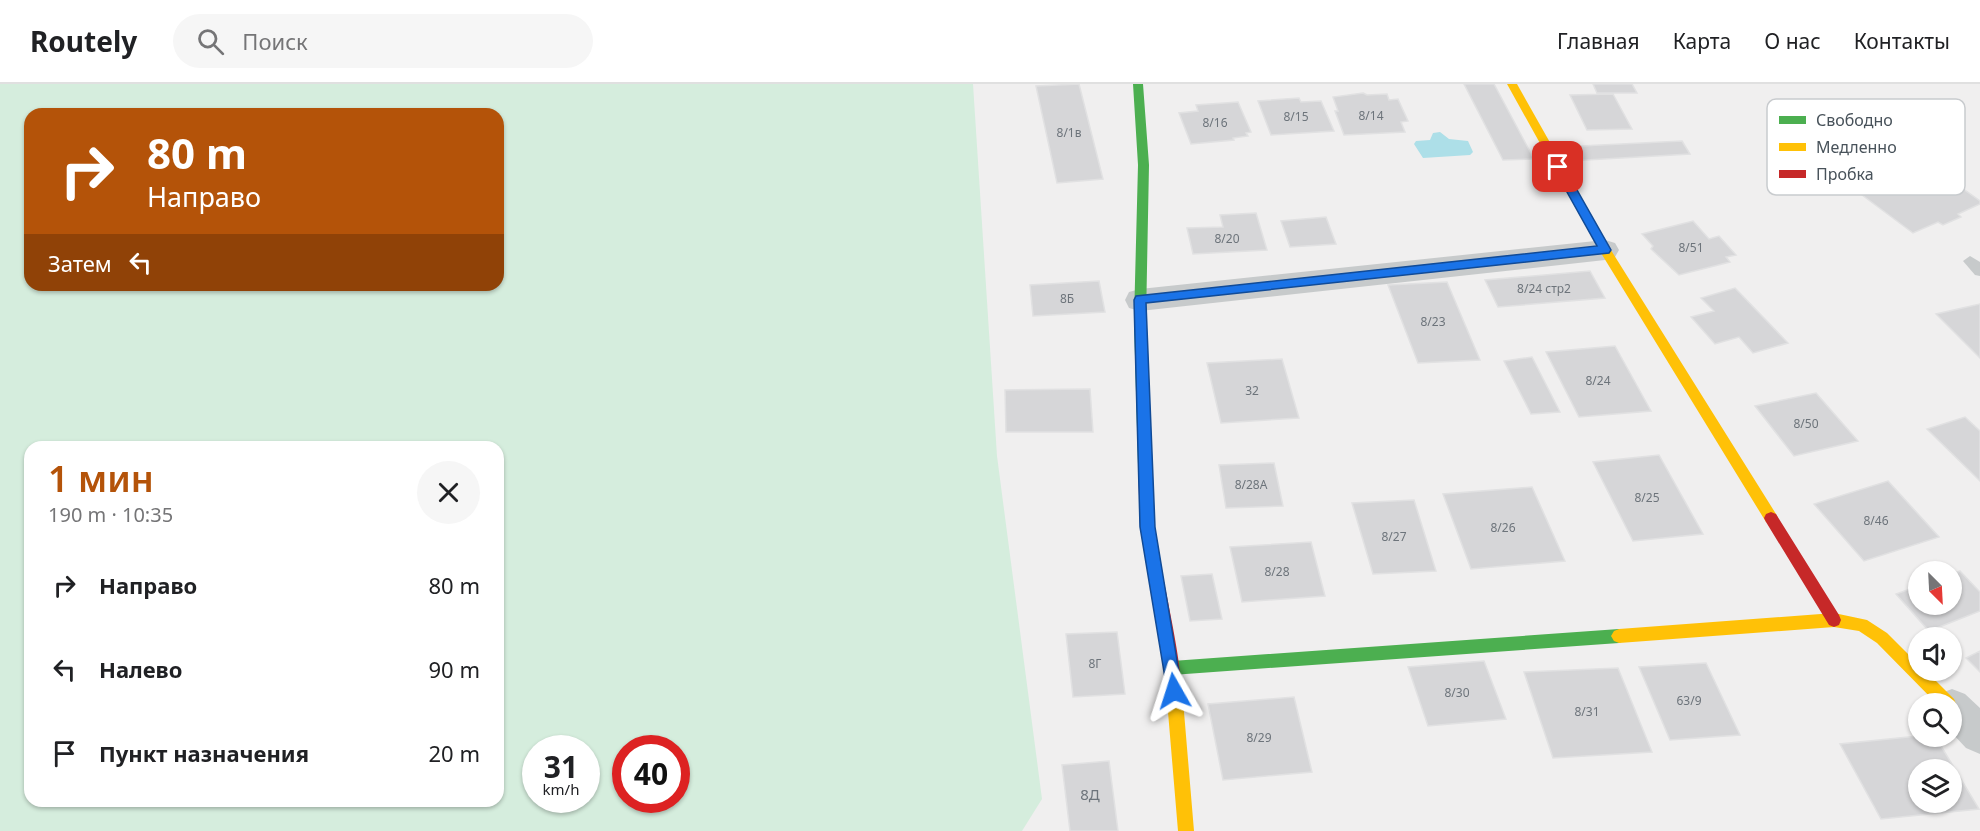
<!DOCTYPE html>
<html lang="ru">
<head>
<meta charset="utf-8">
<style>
	:root { --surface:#fff; --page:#f6f6f6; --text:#202124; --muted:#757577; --line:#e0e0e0; --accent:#b45309 }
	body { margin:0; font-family:"Noto Sans",sans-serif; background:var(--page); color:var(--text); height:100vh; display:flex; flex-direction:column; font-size:22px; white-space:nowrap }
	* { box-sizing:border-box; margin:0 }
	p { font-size:20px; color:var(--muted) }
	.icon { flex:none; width:33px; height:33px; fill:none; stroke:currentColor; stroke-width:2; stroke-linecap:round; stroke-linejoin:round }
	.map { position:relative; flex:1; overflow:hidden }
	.side { position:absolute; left:24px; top:357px; width:480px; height:366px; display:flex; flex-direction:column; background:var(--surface); border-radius:18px; box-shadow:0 2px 4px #0004 }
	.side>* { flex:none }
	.hud { position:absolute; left:24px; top:24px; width:480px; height:183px; border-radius:18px; box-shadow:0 2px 4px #0004; background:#b45309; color:#fff; overflow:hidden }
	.needle { width:39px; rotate:156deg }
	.tools { position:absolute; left:1908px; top:477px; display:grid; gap:12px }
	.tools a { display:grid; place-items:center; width:54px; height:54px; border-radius:50%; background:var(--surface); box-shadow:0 2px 4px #0004; font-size:30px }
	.speed { position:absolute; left:522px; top:651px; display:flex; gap:12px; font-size:30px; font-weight:700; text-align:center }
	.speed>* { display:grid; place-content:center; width:78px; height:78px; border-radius:50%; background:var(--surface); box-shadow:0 2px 4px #0004; line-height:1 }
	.speed small { font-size:15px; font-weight:400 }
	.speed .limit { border:9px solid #d22; background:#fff; color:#111 }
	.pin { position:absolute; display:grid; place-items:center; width:51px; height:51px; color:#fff; margin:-26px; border-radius:12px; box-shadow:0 3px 9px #0006 }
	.me { position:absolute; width:66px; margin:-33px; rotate:354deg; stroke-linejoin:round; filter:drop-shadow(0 0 4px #0008) }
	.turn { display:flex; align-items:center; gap:21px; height:126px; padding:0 24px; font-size:27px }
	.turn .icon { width:78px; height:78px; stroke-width:2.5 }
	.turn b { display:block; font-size:42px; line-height:51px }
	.then { display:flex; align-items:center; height:57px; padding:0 24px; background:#0003; gap:12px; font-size:22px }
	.round { display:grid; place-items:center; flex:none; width:63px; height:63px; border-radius:32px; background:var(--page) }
	.head { display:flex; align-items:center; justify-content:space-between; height:102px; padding:0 24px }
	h1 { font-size:36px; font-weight:600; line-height:45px; color:var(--accent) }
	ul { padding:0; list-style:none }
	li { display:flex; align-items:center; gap:18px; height:84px; padding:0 24px }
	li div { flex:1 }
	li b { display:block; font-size:22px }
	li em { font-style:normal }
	header { display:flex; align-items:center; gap:36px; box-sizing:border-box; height:84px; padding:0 30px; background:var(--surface); border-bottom:2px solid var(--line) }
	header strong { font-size:28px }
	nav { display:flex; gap:33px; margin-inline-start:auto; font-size:21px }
	.search { width:420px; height:54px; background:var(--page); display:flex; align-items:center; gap:15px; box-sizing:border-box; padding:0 21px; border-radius:33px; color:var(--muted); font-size:22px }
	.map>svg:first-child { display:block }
	.green { fill:#d5eddd; fill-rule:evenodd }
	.water { fill:#addfe8 }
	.building { fill:#d6d6d8; stroke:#e1e1e2; stroke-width:1.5; fill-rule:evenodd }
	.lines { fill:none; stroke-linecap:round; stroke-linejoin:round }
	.lane { fill:#c7cacb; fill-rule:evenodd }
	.street { fill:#c7cacb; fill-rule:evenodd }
	.fast { fill:#4caf50; fill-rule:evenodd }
	.slow { fill:#ffc107; fill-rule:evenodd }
	.jam { fill:#c62828; fill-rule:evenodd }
	.route { fill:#1a73e8; stroke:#114b97; stroke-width:1.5 }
	.labels { text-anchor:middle; stroke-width:4.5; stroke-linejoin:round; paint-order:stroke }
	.number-label { font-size:12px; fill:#6d747b }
	.near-number-label { font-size:15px; fill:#6d747b }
	.key { fill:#fff; stroke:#c8cbce; stroke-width:1.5 }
	.key-label { font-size:16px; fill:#48525a }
</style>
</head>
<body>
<header>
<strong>Routely</strong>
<div class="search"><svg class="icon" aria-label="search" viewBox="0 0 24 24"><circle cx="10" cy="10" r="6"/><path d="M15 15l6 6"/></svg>Поиск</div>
<nav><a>Главная</a><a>Карта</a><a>О нас</a><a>Контакты</a></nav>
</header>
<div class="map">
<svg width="1980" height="747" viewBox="0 0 1980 747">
	<rect width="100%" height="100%" fill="#f0efef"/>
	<path class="green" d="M0,0H973L997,372L1042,715L1022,747H0ZM30,30H498V201H30ZM30,363H498V717H30ZM536,664H586V716H536ZM676,664V716H626V664Z"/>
	<path class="water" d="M1440,48L1449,55L1468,57L1473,68L1470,71L1423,74L1414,60L1416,57L1430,56L1433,49Z"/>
	<path class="building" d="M1079,0L1103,95L1057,99L1036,2Z
		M1464,0H1494L1534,75L1503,76Z
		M1593,0H1632L1637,9H1597Z
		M1363,9L1367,11L1387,10L1389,16L1398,15L1408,37L1401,38L1405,48L1344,51L1335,27H1338L1333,13Z
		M1613,10L1632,45L1587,46L1570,11Z
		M1299,14L1301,18L1321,17L1334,47L1271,51L1258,17Z
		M1238,18L1251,48L1246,49L1248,52L1233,54L1234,56L1191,60L1179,29L1198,27L1196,21Z
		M1682,57L1690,70L1569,77L1561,63Z
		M1927,79L1980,117V120L1958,130L1961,133L1943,141L1938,138L1913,149L1858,108Z
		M1256,129L1267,166L1193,170L1187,144L1223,143L1220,131Z
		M1326,133L1336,160L1290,163L1281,137Z
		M1693,137L1709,155L1719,152L1736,171L1726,173L1730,178L1679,191L1651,165L1653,162L1642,150Z
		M1590,187L1605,214L1498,223L1485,196Z
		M1099,197L1105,228L1033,232L1030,201Z
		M1447,198L1480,276L1418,279L1388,201Z
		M1735,204L1788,259L1753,269L1739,253L1715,260L1691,233L1714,227L1701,214Z
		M1980,220V274L1936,230Z
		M1615,262L1651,327L1579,333L1546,268Z
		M1532,273L1560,328L1531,330L1504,277Z
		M1282,275L1299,334L1221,339L1207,279Z
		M1090,305L1093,348H1006L1005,306Z
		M1816,309L1858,357L1794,372L1755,322Z
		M1965,333L1980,347V397L1927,345Z
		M1659,371L1703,450L1633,457L1593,378Z
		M1274,379L1283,422L1226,424L1219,381Z
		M1888,397L1939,453L1864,477L1814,420Z
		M1532,403L1565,477L1471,485L1443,410Z
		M1414,416L1436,487L1373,490L1352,419Z
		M1311,458L1325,512L1242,518L1230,463Z
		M1960,487L1980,508V527L1929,547L1896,510L1918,502V520H1952V490Z
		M1212,490L1222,535L1190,537L1181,492Z
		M1117,548L1125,610L1073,613L1066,550Z
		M1980,567V588L1966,574Z
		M1484,577L1506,635L1428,642L1408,583Z
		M1706,579L1740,651L1670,656L1639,583Z
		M1618,584L1652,668L1553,674L1524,588Z
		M1294,613L1312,688L1223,696L1208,620Z
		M1918,652H1935L1979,725L1881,735L1840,660ZM1918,686H1952V718H1918Z
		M1109,677L1118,747H1070L1062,681Z"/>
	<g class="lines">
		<path class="lane" d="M1970,172L1980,178V192L1975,191L1963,177Z"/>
		<path class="street" d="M1605,156L1615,159L1619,166L1615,173L1605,176L1140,227L1129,224L1125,216L1129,208L1140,205Z
			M1952,605L1965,610L1980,624V670L1966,664L1952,649V620H1934L1939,610Z"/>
		<path class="fast" d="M1133,0H1143L1149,81L1146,236L1152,380L1150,384H1140L1138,380L1134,236L1138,81Z
			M1619,545L1624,547L1627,552L1624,557L1619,559L1172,591L1167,589L1164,584L1167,579L1172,577Z"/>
		<path class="slow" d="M1507,0H1517L1609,163L1776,430L1778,434L1776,438L1771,440L1766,438L1601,169Z
			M1834,529L1867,536L1887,549L1918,580V586H1925L1954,615L1956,620L1954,625L1952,626V620H1937L1877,559L1859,547L1834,543L1619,559L1614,557L1611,552L1614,547L1619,545Z
			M1175,609L1180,611L1183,616L1194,747H1178L1167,616L1170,611Z"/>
		<path class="jam" d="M1145,374L1150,376L1152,380C1153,401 1152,423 1154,444C1158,476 1189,601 1180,621L1175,623L1170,621L1140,443L1138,380L1140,376Z
			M1771,428L1776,430L1839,531L1841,536L1839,541L1834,543L1829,541L1766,438L1764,434L1766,430Z"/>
	</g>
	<path class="route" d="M1558,79L1564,83L1611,166L1609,169L1146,219L1155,443L1182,607L1179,612L1174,615L1168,612L1140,443L1134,216L1136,212L1597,162L1553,83Z"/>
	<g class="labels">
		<g class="number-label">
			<text x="1371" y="36">8/14</text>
			<text x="1296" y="37">8/15</text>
			<text x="1215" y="43">8/16</text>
			<text x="1069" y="53">8/1в</text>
			<text x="1227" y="159">8/20</text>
			<text x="1691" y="168">8/51</text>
			<text x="1544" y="209">8/24 стр2</text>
			<text x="1067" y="219">8Б</text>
			<text x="1433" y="242">8/23</text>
			<text x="1598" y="301">8/24</text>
			<text x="1252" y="311">32</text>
			<text x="1806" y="344">8/50</text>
			<text x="1251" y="405">8/28А</text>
			<text x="1647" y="418">8/25</text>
			<text x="1876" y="441">8/46</text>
			<text x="1503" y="448">8/26</text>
			<text x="1394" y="457">8/27</text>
			<text x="1277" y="492">8/28</text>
			<text x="1095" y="584">8Г</text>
			<text x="1457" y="613">8/30</text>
			<text x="1689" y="621">63/9</text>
			<text x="1587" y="632">8/31</text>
			<text x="1259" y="658">8/29</text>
		</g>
		<g class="near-number-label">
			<text x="1090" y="716">8Д</text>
		</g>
	</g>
	<rect x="1767" y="15" width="198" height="96" rx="9" class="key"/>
	<rect x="1779" y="32" width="27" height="8" fill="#4caf50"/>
	<rect x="1779" y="59" width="27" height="8" fill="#ffc107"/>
	<rect x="1779" y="86" width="27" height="8" fill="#c62828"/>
	<g class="key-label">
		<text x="1816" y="42">Свободно</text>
		<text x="1816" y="69">Медленно</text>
		<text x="1816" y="96">Пробка</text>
	</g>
</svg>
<div class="tools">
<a><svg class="needle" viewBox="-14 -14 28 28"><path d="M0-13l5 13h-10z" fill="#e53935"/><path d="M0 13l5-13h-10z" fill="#757577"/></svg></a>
<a><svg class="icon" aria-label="sound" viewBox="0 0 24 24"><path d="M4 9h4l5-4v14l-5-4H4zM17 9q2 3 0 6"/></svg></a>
<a><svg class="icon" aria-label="search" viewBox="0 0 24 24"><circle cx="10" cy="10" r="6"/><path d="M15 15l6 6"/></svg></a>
<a><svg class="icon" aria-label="layers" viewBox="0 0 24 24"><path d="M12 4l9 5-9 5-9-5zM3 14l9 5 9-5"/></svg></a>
</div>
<div class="speed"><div>31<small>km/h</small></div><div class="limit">40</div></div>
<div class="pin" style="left:1558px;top:83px;background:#d93025"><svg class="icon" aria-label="arrive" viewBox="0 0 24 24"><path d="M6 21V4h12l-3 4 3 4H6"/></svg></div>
<svg class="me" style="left:1174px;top:607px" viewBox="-20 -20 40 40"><path d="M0-17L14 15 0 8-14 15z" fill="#1a73e8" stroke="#fff" stroke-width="4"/></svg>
<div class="hud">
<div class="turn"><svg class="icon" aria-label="right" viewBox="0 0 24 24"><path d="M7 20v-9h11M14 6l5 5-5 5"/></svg><div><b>80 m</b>Направо</div></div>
<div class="then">Затем<svg class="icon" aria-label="left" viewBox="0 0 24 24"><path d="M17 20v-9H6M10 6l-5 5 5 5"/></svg></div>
</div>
<section class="side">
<div class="head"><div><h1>1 мин</h1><p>190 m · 10:35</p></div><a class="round"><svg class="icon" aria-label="close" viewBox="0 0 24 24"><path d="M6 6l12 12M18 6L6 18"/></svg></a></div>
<ul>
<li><svg class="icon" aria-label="right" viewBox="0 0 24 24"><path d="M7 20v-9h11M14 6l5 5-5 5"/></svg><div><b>Направо</b></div><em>80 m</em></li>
<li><svg class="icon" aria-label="left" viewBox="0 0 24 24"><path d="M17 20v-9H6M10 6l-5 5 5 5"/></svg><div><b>Налево</b></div><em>90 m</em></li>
<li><svg class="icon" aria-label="arrive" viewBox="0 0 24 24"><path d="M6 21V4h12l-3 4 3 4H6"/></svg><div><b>Пункт назначения</b></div><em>20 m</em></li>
</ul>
</section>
</div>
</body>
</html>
